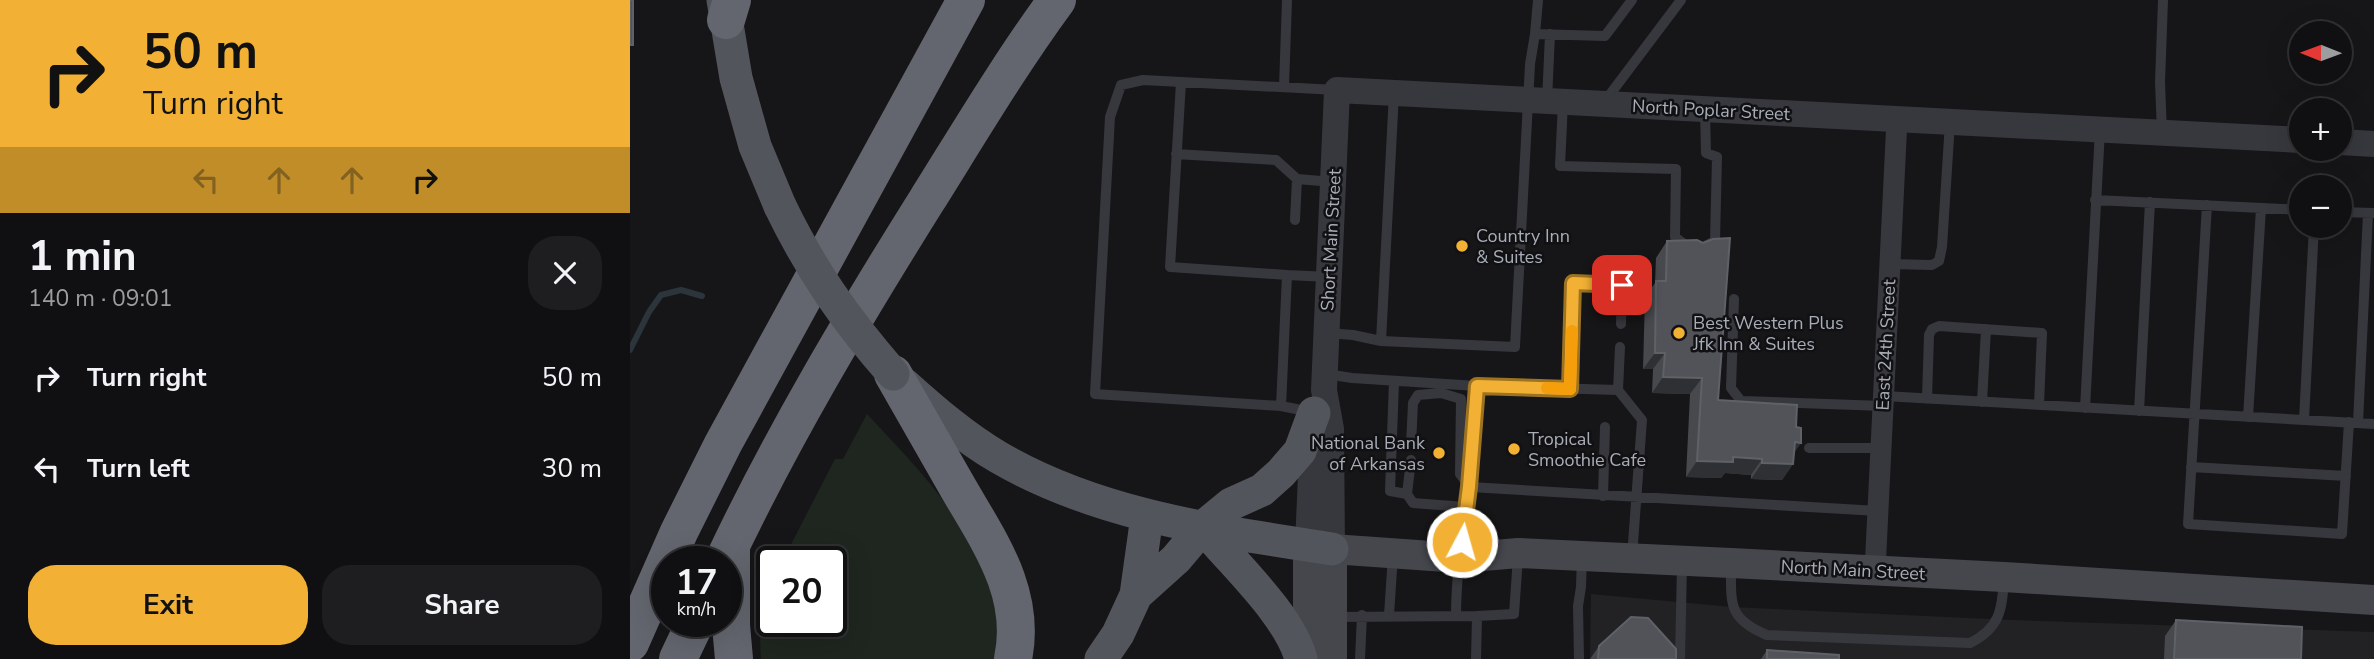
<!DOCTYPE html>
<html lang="en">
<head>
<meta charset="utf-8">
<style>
	:root { --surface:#101012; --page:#1e1e20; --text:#f1f3f6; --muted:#9c9d9f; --line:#303032; --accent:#f2b134 }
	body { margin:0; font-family:"Nunito Sans",sans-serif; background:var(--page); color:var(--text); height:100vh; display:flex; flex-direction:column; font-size:26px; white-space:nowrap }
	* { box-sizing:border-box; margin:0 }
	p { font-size:23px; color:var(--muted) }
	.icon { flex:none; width:38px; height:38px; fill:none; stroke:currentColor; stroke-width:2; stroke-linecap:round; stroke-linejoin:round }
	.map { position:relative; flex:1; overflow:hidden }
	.drawer { display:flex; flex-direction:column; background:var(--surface); width:630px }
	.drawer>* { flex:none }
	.guide { background:#f2b134; color:#111; overflow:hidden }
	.needle { width:46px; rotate:271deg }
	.tools { position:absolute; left:1659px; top:21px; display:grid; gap:14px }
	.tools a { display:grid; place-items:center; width:63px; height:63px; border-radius:50%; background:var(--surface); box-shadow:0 7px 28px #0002,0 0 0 2px var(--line); font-size:35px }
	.speed { position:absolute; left:21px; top:546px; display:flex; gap:14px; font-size:35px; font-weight:700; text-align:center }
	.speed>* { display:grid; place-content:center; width:91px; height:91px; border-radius:50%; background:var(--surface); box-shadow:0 7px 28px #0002,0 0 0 2px var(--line); line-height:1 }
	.speed small { font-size:18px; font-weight:400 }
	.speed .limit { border:4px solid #111; border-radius:10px; background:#fff; color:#111 }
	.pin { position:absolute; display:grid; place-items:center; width:60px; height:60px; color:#fff; margin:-30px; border-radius:14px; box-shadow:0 4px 10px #0006 }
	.me { position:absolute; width:77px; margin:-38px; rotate:6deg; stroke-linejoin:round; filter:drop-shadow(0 0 5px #0008) }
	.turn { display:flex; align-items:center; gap:24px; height:147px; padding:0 28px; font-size:32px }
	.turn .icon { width:91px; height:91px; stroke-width:2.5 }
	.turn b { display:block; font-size:49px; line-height:60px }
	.lanes { display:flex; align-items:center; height:66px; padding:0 28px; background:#0003; justify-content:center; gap:35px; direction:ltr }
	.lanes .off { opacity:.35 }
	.round { display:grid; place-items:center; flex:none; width:74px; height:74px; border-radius:28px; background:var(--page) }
	.head { display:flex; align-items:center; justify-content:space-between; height:119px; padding:0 28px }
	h1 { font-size:42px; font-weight:700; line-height:52px }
	.primary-button { display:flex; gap:14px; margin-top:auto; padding:14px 28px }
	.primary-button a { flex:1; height:80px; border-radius:28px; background:var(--accent); color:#111; font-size:28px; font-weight:700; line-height:80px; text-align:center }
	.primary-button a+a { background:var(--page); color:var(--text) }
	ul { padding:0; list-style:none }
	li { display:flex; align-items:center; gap:21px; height:91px; padding:0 28px }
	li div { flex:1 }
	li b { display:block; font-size:26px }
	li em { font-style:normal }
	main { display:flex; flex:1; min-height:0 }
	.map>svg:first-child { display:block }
	.built { fill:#222225 }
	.green { fill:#1e261f }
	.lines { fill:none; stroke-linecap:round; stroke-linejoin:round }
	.stream { stroke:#2c353c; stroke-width:6 }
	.service { stroke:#37383d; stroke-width:10 }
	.minor { stroke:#37383d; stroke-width:21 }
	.tertiary { stroke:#37383d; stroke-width:26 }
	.secondary { stroke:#45474d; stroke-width:30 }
	.primary { stroke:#53555c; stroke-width:33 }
	.motorway { stroke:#63666e; stroke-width:38 }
	.primary-bridge { stroke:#53555c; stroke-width:33 }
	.wall { fill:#47494d }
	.shaded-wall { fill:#2f3033 }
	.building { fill:#525359; stroke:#5f6168; stroke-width:2 }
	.route-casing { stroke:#9d7322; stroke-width:18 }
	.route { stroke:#f2b134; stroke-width:12 }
	.slow { stroke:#f59e0b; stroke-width:12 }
	.poi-dot { fill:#f2b134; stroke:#111113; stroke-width:2.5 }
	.labels { text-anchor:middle; stroke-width:5; stroke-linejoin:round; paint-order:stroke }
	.street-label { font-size:18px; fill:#a8adb8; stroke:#111113 }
	.poi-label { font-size:18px; fill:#a8adb8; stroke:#111113; text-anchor:start }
</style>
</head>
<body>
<main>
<section class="drawer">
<div class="guide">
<div class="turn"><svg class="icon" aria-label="right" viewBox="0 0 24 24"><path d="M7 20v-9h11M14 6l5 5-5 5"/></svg><div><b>50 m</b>Turn right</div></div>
<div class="lanes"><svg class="icon off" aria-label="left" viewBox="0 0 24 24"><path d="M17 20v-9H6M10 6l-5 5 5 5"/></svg><svg class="icon off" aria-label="ahead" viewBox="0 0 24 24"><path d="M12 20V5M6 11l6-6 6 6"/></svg><svg class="icon off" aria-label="ahead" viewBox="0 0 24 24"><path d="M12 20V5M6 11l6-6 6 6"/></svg><svg class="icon" aria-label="right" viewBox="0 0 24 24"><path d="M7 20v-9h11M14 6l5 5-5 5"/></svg></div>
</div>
<div class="head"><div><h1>1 min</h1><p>140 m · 09:01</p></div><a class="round"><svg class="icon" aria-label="close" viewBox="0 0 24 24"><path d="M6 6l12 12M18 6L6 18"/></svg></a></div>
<ul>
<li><svg class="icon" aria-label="right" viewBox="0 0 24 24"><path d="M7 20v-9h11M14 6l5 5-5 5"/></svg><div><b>Turn right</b></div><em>50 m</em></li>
<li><svg class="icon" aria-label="left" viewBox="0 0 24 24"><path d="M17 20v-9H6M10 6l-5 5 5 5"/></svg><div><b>Turn left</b></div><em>30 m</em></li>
</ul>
<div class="primary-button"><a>Exit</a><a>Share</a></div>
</section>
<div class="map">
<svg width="1744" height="659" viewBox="0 0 1744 659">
	<rect width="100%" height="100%" fill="#161618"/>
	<path class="built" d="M961,594L1102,607L1382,620L1744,632V659H960Z"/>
	<path class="green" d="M237,414C296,477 384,564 364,659H131C129,630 130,614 142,587V621H201V562H152L205,459H213Z"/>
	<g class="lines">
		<path class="stream" d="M0,350L19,312L31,295L51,290L72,296"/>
		<path class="service" d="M908,0L905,34L975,36L1002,0
			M551,82L540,267L657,275
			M654,87L657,0
			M764,93L751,341L885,347L900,64L905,34
			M917,101L920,34
			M975,101L1051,0
			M933,102L930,166L1046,169L1045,237L1059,248
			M1075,110L1076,153L1087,157L1085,241L1077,245
			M1532,133L1530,82L1533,0
			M546,154L646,160L667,179
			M1465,200L1671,210
			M1577,205L1558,524L1712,534L1719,422
			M1710,212L1744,213
			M665,220L667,179L703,182
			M1260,264L1302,265L1309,261L1312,247L1320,122
			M699,277L657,275L651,406L465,394L480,117L491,85L513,80L707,90
			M1104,299L1101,388L1111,401L1253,406
			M697,333L723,335L751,341
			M696,374L722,378L847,386
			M764,381L760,491L777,494L783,503L835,507
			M940,389L943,283L992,285L991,324
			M988,390L990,347
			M1254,396L1744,424
			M1297,399L1299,335L1302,329L1309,326L1412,333L1409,405
			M1352,402L1356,329
			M651,406L681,412
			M1455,408L1470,130
			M1509,411L1520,202
			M1618,417L1631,208
			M1674,420L1684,226
			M1728,423L1738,213
			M781,445L783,403L788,395L811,393L831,399L830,474L840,487L1248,511
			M1179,448H1251
			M1561,467L1716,476
			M777,494L781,460
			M973,496L975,427
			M1101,566C1101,604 1098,619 1137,635L1340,643C1370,628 1372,610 1374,579
			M759,615L763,555
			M826,616C826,573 833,530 839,488C844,454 844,419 847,386L988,390L1012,420L1002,557
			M703,617L847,616
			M730,659L732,615
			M846,659L847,616L884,614L888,557
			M949,659L948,606L951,587L952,557
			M1050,659L1052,564"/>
		<path class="minor" d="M1245,571L1267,119"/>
		<path class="tertiary" d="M1710,142L1744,144
			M678,545L683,428
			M702,549L701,429L694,390L707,90L1671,140"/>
		<path class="secondary" d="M678,659V545
			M702,659V549L830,558L888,553L1101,563L1374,577L1744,600"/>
		<path class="primary" d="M93,0L106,78L125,146L150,206
			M275,385C304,411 334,437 368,457C469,516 588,531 702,549
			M573,527C603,564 659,614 671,659
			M506,595L546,559L573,527L601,504L632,490L651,473L670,451L684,413
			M471,659L488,634L506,595L517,516"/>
		<path class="motorway" d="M96,20L102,0
			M263,374C284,411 305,448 327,486C358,540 397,592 383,659
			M101,546V625L104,659
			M93,562C152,437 223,318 297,200C339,133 380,64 427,0
			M0,643L49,532L93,444L336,0
			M48,659L66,621"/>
		<path class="primary-bridge" d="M150,206C182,272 215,319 263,374"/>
	</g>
	<path class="wall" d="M1037,241L1088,400L1166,427L1171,443L1164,452L1163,464L1152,480L1121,479V475L1095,473L1091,478L1056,477L1060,394L1022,393L1023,369H1013L1015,297L1025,283L1026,258Z
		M1546,620L1671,659H1534L1535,636Z
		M969,646L1046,659H960Z
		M1137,650L1209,659H1131Z"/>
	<path class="shaded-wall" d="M1025,353H1035L1023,369H1013Z
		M1033,377L1072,378L1060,394L1022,393Z
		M1165,442L1171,443L1160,459Z
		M1103,457L1132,459L1121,475L1095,473L1091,478L1056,477L1067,461Z
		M1132,463L1163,464L1152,480L1121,479Z"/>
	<path class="building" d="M0,0H3V45H0Z
		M1100,238L1088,400L1167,405L1166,427L1171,428V443L1165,442L1163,464L1132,463V459L1103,457V462L1067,461L1072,378L1033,377L1035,353H1025L1026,281H1036L1037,241L1067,240L1073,243L1083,239Z
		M1001,617L1018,618L1046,649V659H968L969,646Z
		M1546,620L1672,627L1671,659H1544Z
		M1137,650L1209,655V659H1137Z"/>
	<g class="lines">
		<defs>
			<path id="route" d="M832,542L839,487L847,386L940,389L943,283L992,285"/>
		</defs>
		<use href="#route" class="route-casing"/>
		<use href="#route" class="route"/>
		<path class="slow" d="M917,388L940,389L942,331"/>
	</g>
	<g class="poi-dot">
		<circle cx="832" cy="246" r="7"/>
		<circle cx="1049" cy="333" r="7"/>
		<circle cx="884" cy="449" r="7"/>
		<circle cx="809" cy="453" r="7"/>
	</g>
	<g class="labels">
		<g class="street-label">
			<text transform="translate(1081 110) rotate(3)" y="6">North Poplar Street</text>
			<text transform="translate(701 240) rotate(-87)" y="6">Short Main Street</text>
			<text transform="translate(1256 345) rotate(-87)" y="6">East 24th Street</text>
			<text transform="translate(1223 570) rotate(3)" y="6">North Main Street</text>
		</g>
		<g class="poi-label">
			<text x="846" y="242">Country Inn<tspan x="846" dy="21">&amp; Suites</tspan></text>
			<text x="1063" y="329">Best Western Plus<tspan x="1063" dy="21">Jfk Inn &amp; Suites</tspan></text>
			<text x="898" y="445">Tropical<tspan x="898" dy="21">Smoothie Cafe</tspan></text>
			<text x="795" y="449" text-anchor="end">National Bank<tspan x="795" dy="21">of Arkansas</tspan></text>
		</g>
	</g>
</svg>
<div class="tools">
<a><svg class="needle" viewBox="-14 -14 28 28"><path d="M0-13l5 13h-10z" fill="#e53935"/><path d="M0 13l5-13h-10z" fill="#9c9d9f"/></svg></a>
<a>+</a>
<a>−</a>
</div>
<div class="speed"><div>17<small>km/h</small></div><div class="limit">20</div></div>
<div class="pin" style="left:992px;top:285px;background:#d93025"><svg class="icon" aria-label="arrive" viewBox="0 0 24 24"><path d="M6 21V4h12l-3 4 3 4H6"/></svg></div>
<svg class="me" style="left:832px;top:542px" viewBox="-20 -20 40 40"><circle r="17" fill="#f2b134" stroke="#fff" stroke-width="3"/><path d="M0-11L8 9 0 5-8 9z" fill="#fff"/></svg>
</div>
</main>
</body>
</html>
